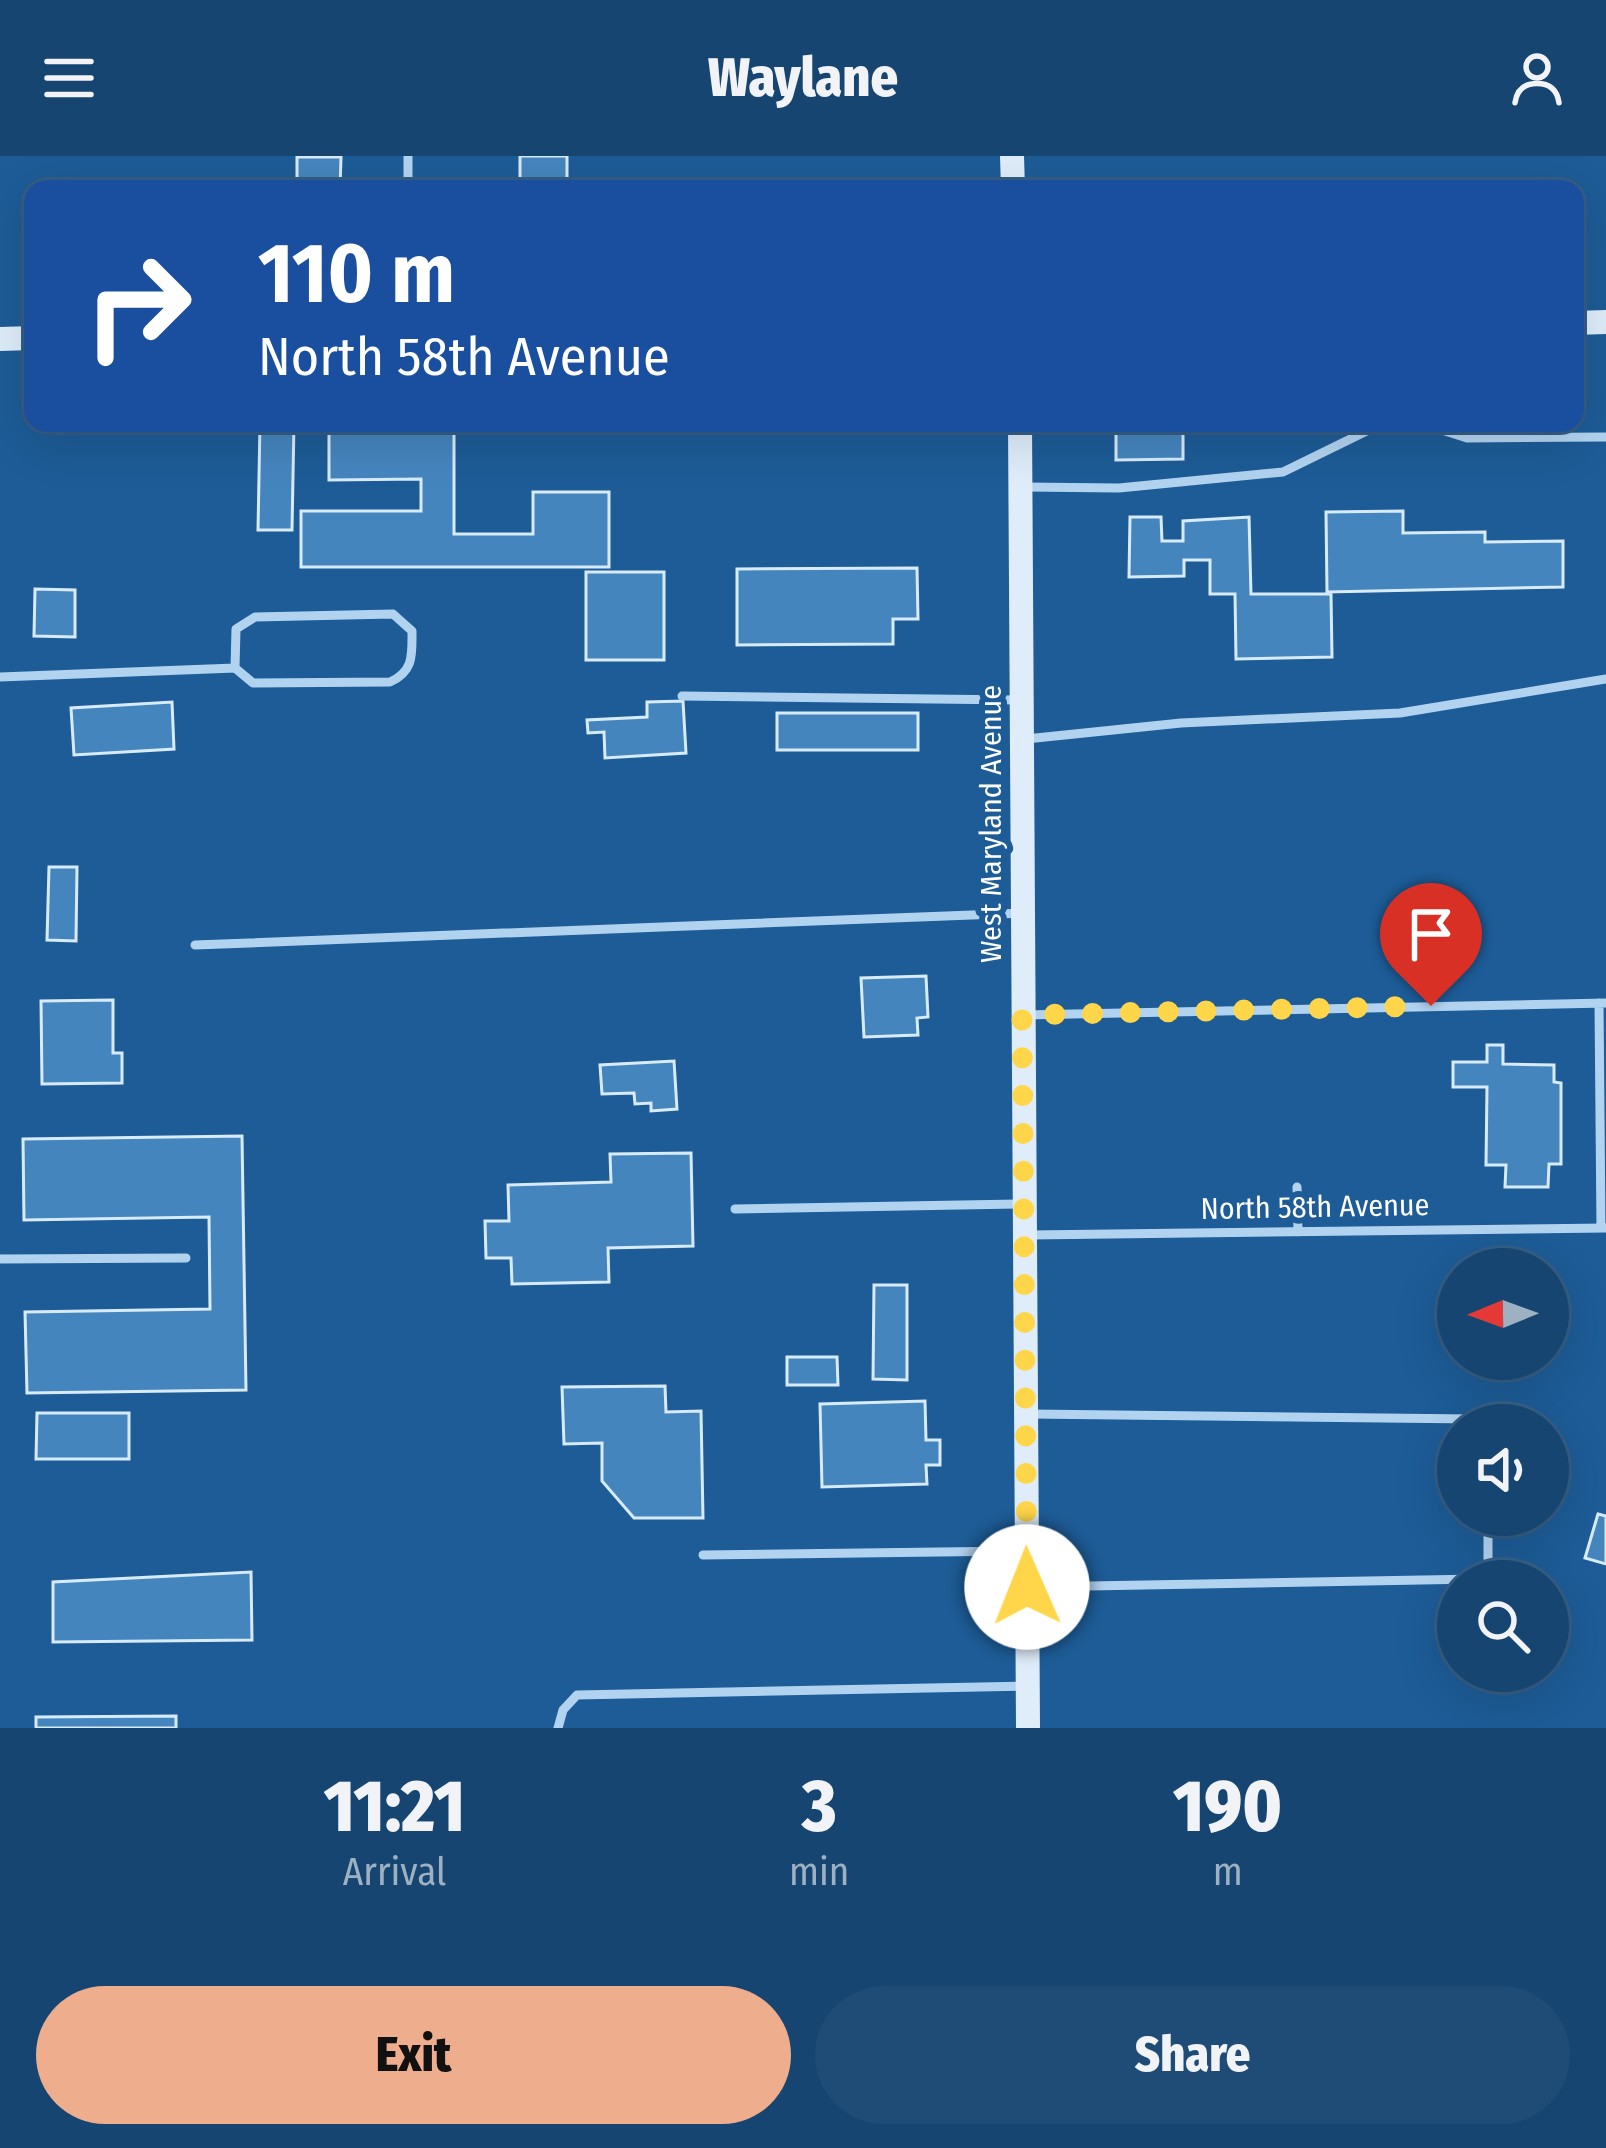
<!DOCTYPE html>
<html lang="en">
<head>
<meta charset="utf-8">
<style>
	:root { --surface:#164571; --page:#1f4c76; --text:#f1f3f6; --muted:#9eb1c3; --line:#355d84; --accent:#eead8d }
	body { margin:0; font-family:"Fira Sans Condensed",sans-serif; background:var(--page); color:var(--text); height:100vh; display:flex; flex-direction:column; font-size:45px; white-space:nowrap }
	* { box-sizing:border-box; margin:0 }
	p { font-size:39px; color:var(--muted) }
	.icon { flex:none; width:66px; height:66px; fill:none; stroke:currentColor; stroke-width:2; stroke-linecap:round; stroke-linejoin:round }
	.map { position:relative; height:1572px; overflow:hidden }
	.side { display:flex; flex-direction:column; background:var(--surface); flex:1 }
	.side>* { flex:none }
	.banner { position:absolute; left:24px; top:24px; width:1560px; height:252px; border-radius:24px; box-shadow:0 12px 48px #0002,0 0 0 3px var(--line); background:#1a4fa0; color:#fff; overflow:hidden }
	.needle { width:78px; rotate:269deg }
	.controls { position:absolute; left:1437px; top:1092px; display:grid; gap:24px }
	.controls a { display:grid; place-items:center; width:132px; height:132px; border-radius:50%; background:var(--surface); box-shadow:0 12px 48px #0002,0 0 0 3px var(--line); font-size:60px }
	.pin { position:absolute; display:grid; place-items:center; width:102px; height:102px; color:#fff; margin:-123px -51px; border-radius:50% 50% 50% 0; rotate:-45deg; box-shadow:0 0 12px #0007 }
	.pin .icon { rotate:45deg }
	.me { position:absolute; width:132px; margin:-66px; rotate:359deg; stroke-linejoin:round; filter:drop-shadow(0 0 9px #0008) }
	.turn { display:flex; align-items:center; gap:42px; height:252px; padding:0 36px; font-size:54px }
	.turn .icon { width:156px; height:156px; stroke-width:2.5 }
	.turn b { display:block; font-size:84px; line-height:102px }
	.eta { display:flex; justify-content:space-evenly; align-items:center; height:204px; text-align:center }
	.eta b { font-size:72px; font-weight:800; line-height:84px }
	.action { display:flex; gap:24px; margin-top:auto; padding:24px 36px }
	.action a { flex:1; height:138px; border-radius:72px; background:var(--accent); color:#111; font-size:48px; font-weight:800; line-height:138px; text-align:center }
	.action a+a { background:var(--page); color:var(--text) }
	header { display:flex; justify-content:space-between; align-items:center; height:156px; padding:0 36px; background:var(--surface); font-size:54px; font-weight:800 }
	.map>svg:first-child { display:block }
	.building { fill:#4585be; stroke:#d8ebfb; stroke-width:3 }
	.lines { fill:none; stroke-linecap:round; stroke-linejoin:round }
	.lane { stroke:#b2d3f0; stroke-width:9 }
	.secondary { stroke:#dfedfb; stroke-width:24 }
	.route { stroke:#ffd54a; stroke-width:21; stroke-dasharray:0 37.8 }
	.labels { text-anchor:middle; stroke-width:12; stroke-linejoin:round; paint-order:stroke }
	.street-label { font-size:30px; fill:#fff; stroke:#1d5c97 }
</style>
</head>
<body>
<header><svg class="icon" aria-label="menu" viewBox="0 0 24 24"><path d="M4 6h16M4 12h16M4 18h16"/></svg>Waylane<svg class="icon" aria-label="person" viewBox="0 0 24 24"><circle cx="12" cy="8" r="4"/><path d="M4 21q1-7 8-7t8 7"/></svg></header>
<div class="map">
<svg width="1606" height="1572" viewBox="0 0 1606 1572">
	<rect width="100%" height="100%" fill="#1d5c97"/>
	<path class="building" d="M520,0H567V23H520Z
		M297,1H341L340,33H297Z
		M260,267H294L292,374H258Z
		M329,267H454V378H533V336H609V411H301V355H421V323L329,324Z
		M1116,267H1183V303L1116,304Z
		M1403,355V377L1485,376V386L1563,385V431L1327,436L1326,356Z
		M1130,361H1161L1162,385H1183V365L1249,361L1251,438H1331L1332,501L1236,503L1235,438H1210V404H1184V420L1129,421Z
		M917,412L918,463H893V488L737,489V413Z
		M586,416H664V504H586Z
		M35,433L75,434V481L34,480Z
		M683,545L686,597L605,602L604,576L588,577L587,564L647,561V546Z
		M172,546L174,593L74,599L71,552Z
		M777,557H918V594H777Z
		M49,711H77L76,785L47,784Z
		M926,820L928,861L917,862L918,879L864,881L861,822Z
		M113,844V897H122V927L42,928L41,845Z
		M1487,889H1503V908L1554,909V926L1561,927V1008H1549L1548,1031H1505L1506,1009H1486L1487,931H1453V906H1487Z
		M674,905L677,953L651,955V947L635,948L634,937L602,938L600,909Z
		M242,980L246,1234L27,1237L25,1156L210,1153L209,1061L24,1064L23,983Z
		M691,997L693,1090L608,1092L609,1126L512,1128L511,1102H486L485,1065H509L508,1029L611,1026L610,998Z
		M874,1129H907V1224L873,1223Z
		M787,1201H837L838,1229H787Z
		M665,1230L666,1256L701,1255L703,1362H634L602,1325V1287L564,1288L562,1231Z
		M925,1245L926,1284H940V1309H926L927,1328L822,1331L820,1248Z
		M37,1257H129V1303H36Z
		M1598,1358L1606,1360V1408L1585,1402Z
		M251,1416L252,1484L53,1486V1426Z
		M176,1560V1572H36V1561Z"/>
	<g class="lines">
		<path class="lane" d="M408,0V33
			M1437,267L1442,274L1467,282L1606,281
			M1025,331L1119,332L1283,316L1383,267
			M0,521L235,512L253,527L390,526C414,515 412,499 412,475L393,458L255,461L236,473L235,512
			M682,540L1021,544
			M1026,583L1181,567L1400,557L1606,523
			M195,789L1022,757
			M1599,847L1601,1072
			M1024,859L1606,847
			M1297,1031L1298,1076
			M735,1053L1024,1048
			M1030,1079L1606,1072
			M0,1103L186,1102
			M1029,1258L1474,1263L1483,1269
			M703,1399L1026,1395
			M1032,1431L1477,1423L1488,1417V1359
			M558,1572L563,1554L577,1539L1028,1530"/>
		<path class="secondary" d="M1012,0L1013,33
			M1575,167L1606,166
			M0,183L33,182
			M1020,267L1028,1572"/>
	</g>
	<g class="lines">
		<path class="route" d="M1027,1431L1022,859L1431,850"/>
	</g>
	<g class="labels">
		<g class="street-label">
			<text transform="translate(991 668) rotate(-90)" y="10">West Maryland Avenue</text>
			<text transform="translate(1315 1051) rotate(-1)" y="10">North 58th Avenue</text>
		</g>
	</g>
</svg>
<div class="controls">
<a><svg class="needle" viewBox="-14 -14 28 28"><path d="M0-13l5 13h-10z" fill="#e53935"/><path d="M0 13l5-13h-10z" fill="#9eb1c3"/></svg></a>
<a><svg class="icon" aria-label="sound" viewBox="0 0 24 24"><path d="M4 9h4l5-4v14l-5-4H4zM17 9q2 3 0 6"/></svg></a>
<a><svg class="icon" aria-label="search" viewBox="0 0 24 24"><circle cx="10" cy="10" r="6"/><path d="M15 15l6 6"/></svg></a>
</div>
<div class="pin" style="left:1431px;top:850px;background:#d93025"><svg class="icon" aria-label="arrive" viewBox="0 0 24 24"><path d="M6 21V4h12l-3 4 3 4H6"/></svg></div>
<svg class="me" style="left:1027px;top:1431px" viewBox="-20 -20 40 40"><circle r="19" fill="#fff"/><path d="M0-13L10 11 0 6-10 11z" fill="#ffd54a"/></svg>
<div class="banner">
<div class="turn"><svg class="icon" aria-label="right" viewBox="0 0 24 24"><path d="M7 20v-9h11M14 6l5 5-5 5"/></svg><div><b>110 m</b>North 58th Avenue</div></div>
</div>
</div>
<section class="side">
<div class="eta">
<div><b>11:21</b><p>Arrival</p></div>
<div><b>3</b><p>min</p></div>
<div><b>190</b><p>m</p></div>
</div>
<div class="action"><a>Exit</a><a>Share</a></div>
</section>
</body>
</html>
